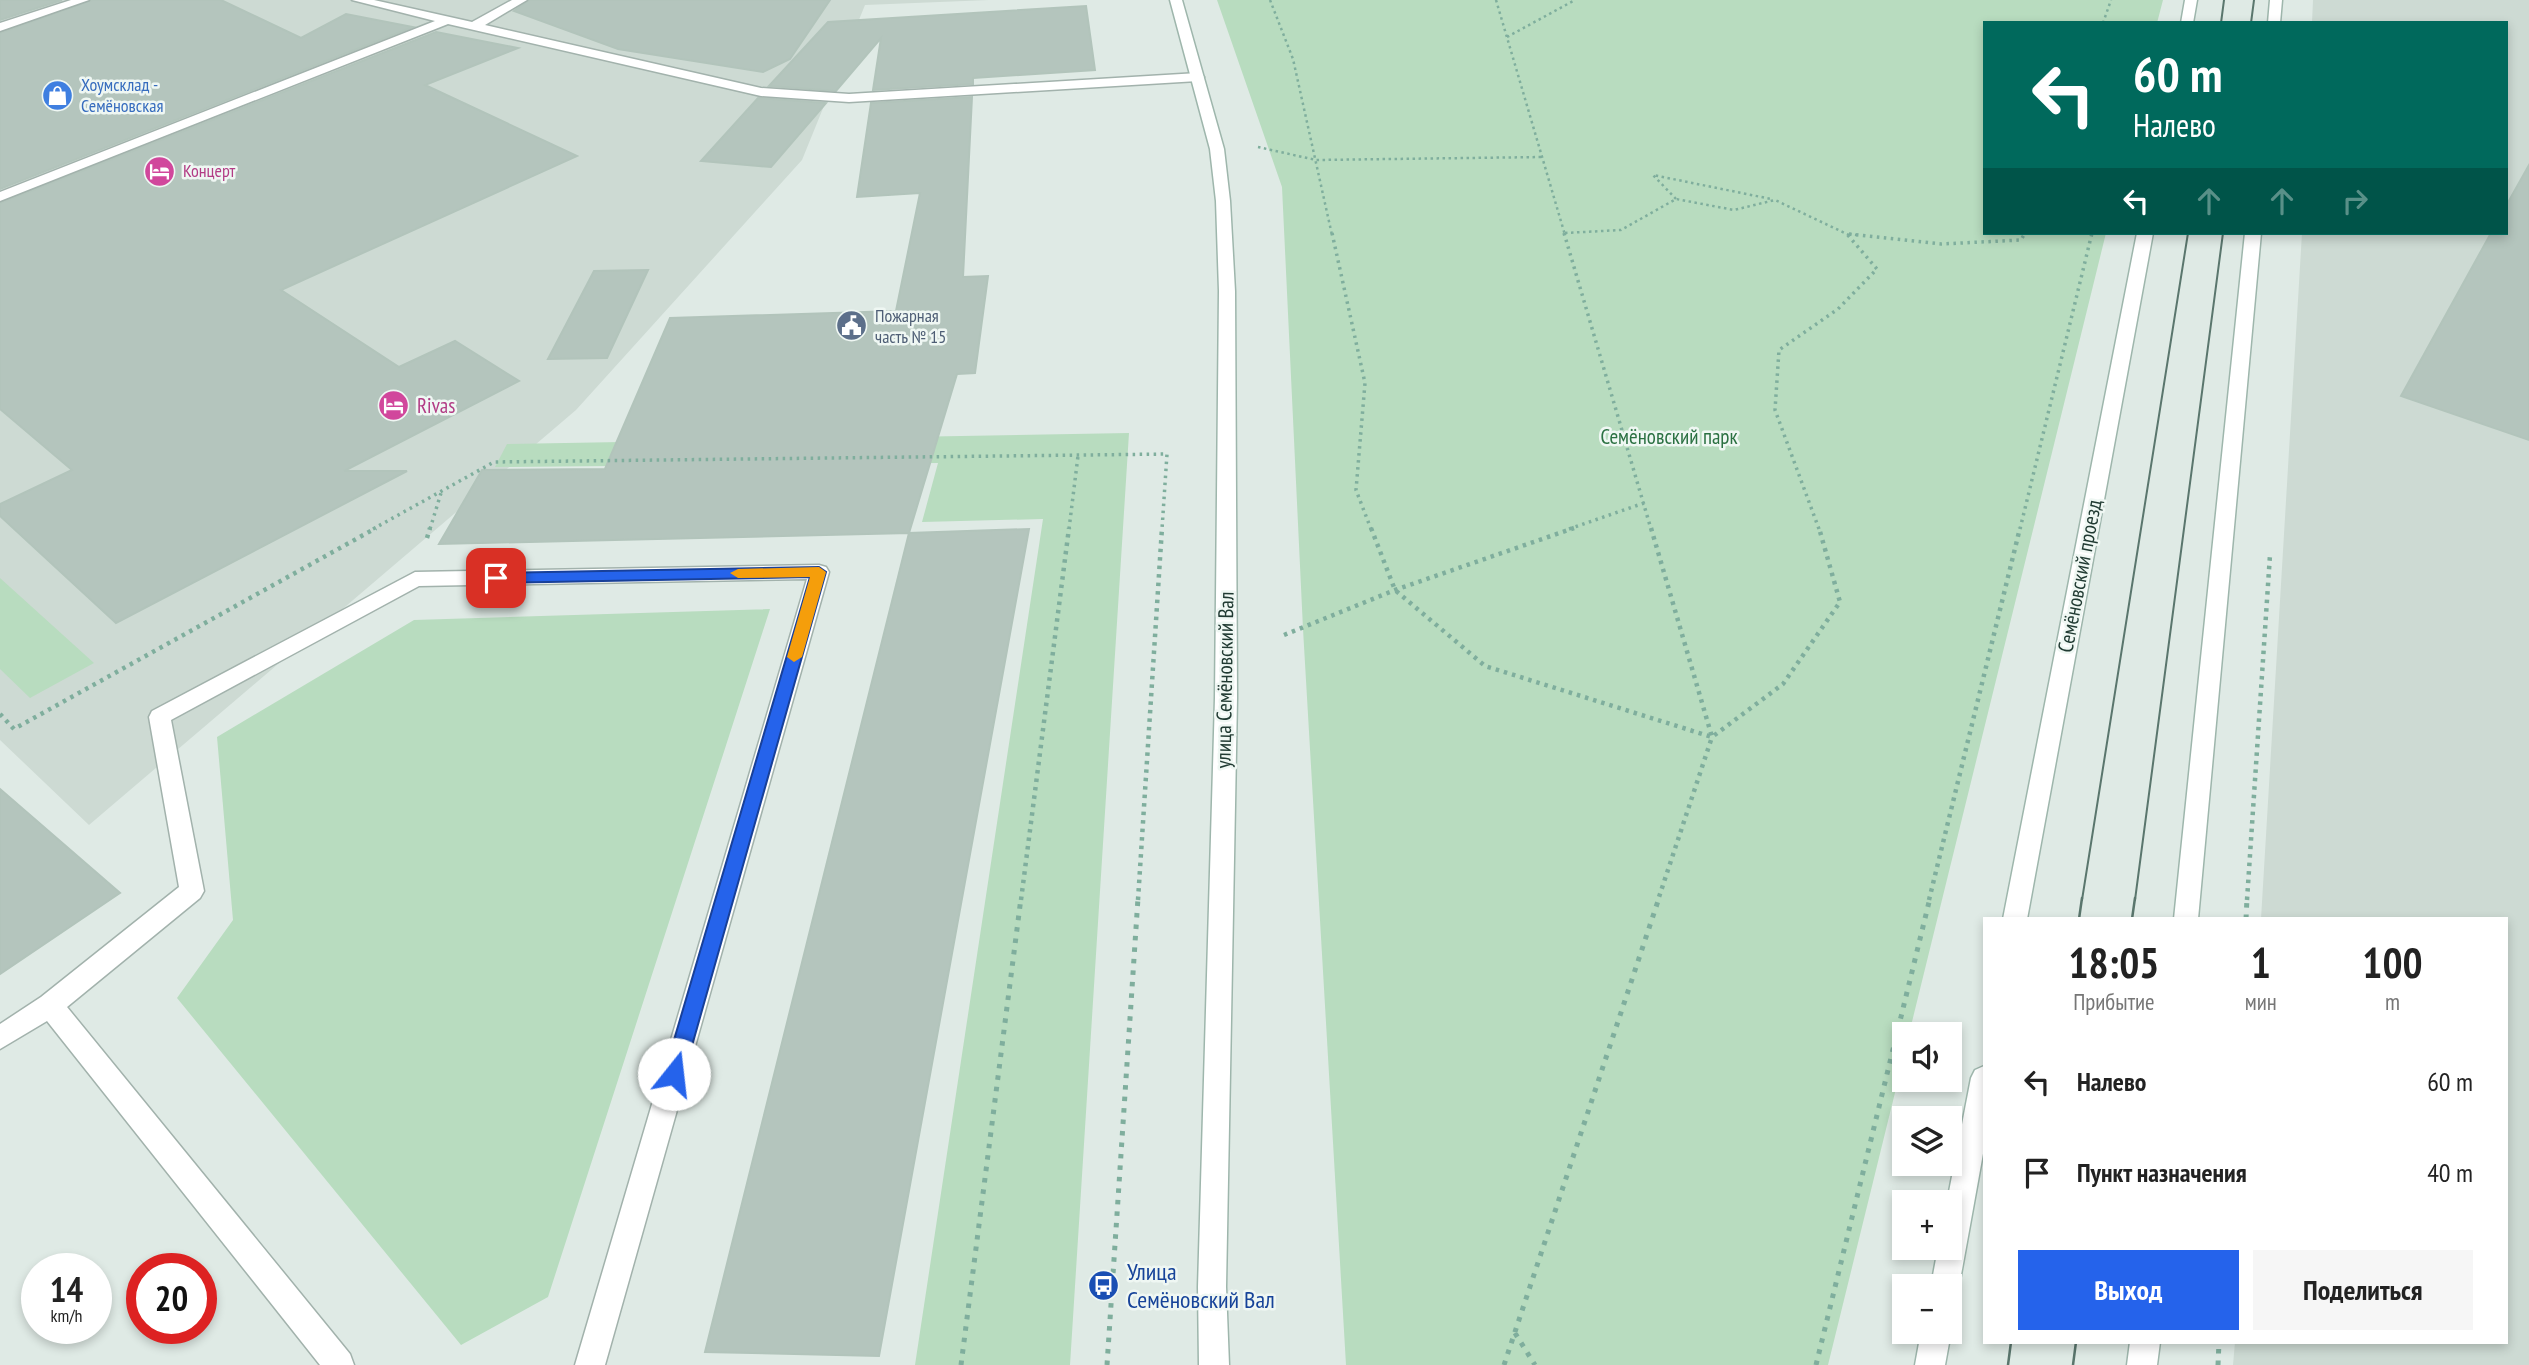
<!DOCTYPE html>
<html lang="ru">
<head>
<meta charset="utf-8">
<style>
	:root { --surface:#fff; --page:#f6f6f6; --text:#222; --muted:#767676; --accent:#2563eb }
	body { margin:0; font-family:"PT Sans Narrow",sans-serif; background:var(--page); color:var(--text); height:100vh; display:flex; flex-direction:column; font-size:26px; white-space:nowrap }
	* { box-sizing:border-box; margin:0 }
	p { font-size:23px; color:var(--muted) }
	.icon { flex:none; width:38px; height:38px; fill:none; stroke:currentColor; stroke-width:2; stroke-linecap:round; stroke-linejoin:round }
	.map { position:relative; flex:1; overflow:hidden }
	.details { position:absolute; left:1983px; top:917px; width:525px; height:427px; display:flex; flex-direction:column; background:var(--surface); border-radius:0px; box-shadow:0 4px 10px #0003 }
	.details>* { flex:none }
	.guide { position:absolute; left:1983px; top:21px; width:525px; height:214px; border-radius:0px; box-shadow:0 4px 10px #0003; background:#00695c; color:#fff; overflow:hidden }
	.tools { position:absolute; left:1892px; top:1022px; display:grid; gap:14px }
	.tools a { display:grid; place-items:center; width:70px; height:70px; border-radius:0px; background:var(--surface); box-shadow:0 4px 10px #0003; font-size:35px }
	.speed { position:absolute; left:21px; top:1253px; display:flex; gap:14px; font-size:35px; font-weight:700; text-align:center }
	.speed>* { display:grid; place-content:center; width:91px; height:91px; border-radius:50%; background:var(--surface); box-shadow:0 4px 10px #0003; line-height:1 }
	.speed small { font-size:18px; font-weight:400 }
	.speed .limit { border:10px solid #d22; background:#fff; color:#111 }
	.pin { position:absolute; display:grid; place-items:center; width:60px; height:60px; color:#fff; margin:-30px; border-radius:14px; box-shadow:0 4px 10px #0006 }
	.me { position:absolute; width:77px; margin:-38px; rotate:16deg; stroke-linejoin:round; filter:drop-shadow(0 0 5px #0008) }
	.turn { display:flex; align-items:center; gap:24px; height:147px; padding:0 35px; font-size:32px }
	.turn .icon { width:91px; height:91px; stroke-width:2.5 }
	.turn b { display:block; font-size:49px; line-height:60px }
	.lanes { display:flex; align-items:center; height:66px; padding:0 35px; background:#0003; justify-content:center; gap:35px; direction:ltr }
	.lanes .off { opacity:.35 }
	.eta { display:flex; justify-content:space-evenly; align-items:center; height:119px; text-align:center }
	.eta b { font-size:42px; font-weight:800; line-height:49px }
	.cta { display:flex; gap:14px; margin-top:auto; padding:14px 35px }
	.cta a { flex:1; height:80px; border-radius:0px; background:var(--accent); color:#fff; font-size:28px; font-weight:800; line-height:80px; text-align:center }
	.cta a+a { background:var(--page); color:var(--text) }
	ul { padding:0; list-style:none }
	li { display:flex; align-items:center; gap:21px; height:91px; padding:0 35px }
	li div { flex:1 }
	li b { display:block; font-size:26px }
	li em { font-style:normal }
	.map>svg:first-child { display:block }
	.built { fill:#cddad3 }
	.green { fill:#b8dcbf }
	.building { fill:#b4c5bd; stroke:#b2c4bb; stroke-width:2 }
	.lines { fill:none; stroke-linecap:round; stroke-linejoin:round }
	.lane-casing { stroke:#a2b2ac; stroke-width:3 }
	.secondary-casing { stroke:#9eb6ac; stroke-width:3 }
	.path-far3 { stroke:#7fae9d; stroke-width:2.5; stroke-dasharray:2.5 3.5; stroke-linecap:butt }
	.path-far2 { stroke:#7fae9d; stroke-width:3.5; stroke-dasharray:2.5 4.5; stroke-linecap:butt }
	.path-far1 { stroke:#7fae9d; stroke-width:4.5; stroke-dasharray:3.5 5; stroke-linecap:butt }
	.path { stroke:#7fae9d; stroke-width:5; stroke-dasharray:4.5 7; stroke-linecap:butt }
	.lane { fill:#fff; fill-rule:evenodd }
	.secondary { fill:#fff; fill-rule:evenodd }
	.tram-far1 { stroke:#5a766d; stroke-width:2 }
	.tram { stroke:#5a766d; stroke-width:2.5 }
	.route { fill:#2563eb; stroke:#184099; stroke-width:2 }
	.slow { fill:#f59e0b }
	.labels { text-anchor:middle; stroke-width:5; stroke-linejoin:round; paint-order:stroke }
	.far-shop-label { font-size:18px; fill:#366cbe; stroke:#eff7f3; text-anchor:start }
	.far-hotel-label { font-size:18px; fill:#b23c85; stroke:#eff7f3; text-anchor:start }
	.far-service-label { font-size:18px; fill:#4e5e75; stroke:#eff7f3; text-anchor:start }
	.hotel-label { font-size:21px; fill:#b23c85; stroke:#eff7f3; text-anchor:start }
	.park-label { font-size:21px; fill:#2b7142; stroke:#eff7f3 }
	.street-label { font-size:21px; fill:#203a32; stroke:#eff7f3 }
	.near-transit-label { font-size:24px; fill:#164399; stroke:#eff7f3; text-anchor:start }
</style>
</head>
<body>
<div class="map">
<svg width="2529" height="1365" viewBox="0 0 2529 1365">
	<rect width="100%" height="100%" fill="#dfeae5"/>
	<path class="built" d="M0,0H989L865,5L802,160L576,410L89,825L0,740Z
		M2313,0H2529V1365H2233L2235,1342H2506V919H2261L2302,233H2506V23H2312Z"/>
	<path class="green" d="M1217,0H2163L2157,23H1984V233H2106L1909,1034H1904V1056L1828,1365H1346L1303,629L1282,187Z
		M1129,433L1070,1365H915L1043,519L922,522L938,463L495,467L507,444Z
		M0,578L94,663L30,698L0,669Z
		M770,609L548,1297L461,1345L177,998L233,920L217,737L414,620Z"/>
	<path class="building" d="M0,0H62L0,20Z
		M92,0H221L301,38L346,14L413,27L0,189V33Z
		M529,0H830L790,59L763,72L618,49L514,11Z
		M1086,6L1095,70L973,78V84L873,90L881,38L836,91L769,86L828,22Z
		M436,32L518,48L425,85L577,156L281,290L399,367L455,341L519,381L344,471H407L116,623L0,516V504L72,470L0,409V203Z
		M972,97L963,277L988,276L975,373L957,374L909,533L439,544L482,470L605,469L670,318L896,311L920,193L857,197L871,103Z
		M758,98L826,103L771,167L701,161Z
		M2529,165V440L2401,396L2491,233H2506V206Z
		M648,270L607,358L548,359L594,271Z
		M1029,529L879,1356L705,1352L909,533Z
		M0,789L120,893L0,974Z"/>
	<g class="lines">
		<defs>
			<path id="lane" d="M71,0H89L0,31V23Z
				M352,0H374L472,22L512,0H527L485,25L761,88L849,94L1198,73L1204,77L1198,81L849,102L761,96L448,24L0,201V192L435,21Z
				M819,565L826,567L829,572L605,1365H575L807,579L419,586L171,720L204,891L200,898L67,1007L350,1354L354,1365H320L47,1021L0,1049V1024L41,997L179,887L149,717L152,711L415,572Z"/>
			<path id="secondary" d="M1170,0H1182L1224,149L1230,201L1235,291L1237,698L1226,1287L1229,1365H1199L1198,1287L1215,698L1219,291L1216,201L1210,149Z
				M2185,0H2197L2193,23H2181Z
				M2270,0H2282L2280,23H2268Z
				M2137,233H2153L2027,919H2003Z
				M2245,233H2261L2198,919H2174Z
				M1984,1066V1148L1959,1286L1955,1296L1950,1299V1286H1931L1938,1248H1950V1202H1947L1971,1078L1975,1070Z
				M1950,1329L1951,1332L1945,1365H1915L1921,1332H1950Z
				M2130,1342H2160L2157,1365H2127Z"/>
		</defs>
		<use href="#lane" class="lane-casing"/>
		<use href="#secondary" class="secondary-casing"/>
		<path class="path-far3" d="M1270,0L1293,59L1332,235
			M1496,0L1565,235
			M2103,23L2111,0
			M1507,37L1575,0
			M1258,147L1316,160L1543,157
			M1676,199L1653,175L1771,199
			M1565,233L1621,230L1676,199L1734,210L1775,200L1849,235
			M1849,234L1857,235"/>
		<path class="path-far2" d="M1332,233L1365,383L1356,490L1371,529
			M1564,233L1651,529
			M1849,234L1941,244L2021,240L2025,233
			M373,529L494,462L1167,454L1162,529
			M430,529L441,493
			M1069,529L1078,456
			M1569,529L1644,503
			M1819,529L1775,410L1779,350L1838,309L1877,269L1846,233
			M2020,529L2092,233"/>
		<path class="path-far1" d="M1371,528L1395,590L1485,666L1712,737L1783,684L1840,602L1819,528
			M1651,528L1712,737L1658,900
			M427,538L430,528
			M1284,635L1395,590L1574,528
			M0,714L14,729L376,528
			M1021,900L1069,528
			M1138,900L1162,528
			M1929,900L2020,528
			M2247,900L2270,555"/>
		<path class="path" d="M2246,919L2247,898
			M1515,1333L1535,1365
			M961,1365L1021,898
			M1107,1365L1138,898
			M1504,1365L1659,898
			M1816,1365L1930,898
			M2218,1365L2219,1342"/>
		<use href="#lane" class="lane"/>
		<use href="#secondary" class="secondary"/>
		<path class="tram-far1" d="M2221,23L2224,0
			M2251,23L2254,0
			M2082,900L2188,233
			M2135,900L2223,233"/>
		<path class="tram" d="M2079,919L2082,898
			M2132,919L2135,898
			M2008,1365L2011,1342
			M2073,1365L2076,1342"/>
	</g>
	<path class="route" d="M819,567L826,572L684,1074L681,1081L674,1083L667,1081L664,1074L810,577L496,583L489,578L496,573Z"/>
	<path class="slow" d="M819,567L826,572L802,657L794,662L787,657L810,577L738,578L730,573L738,569Z"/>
	<defs>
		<symbol id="shop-disc" viewBox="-11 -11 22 22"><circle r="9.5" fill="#3f7fe0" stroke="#eff7f3"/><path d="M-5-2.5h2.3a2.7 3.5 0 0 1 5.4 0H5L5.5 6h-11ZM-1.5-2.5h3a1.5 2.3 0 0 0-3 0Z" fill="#fff"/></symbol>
		<symbol id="hotel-disc" viewBox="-11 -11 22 22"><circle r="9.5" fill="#d1479c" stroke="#eff7f3"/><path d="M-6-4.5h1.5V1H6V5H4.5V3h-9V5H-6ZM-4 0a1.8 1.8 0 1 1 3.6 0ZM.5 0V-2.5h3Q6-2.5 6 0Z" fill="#fff"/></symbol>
		<symbol id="civic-disc" viewBox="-11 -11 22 22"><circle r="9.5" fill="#5c6f8a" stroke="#eff7f3"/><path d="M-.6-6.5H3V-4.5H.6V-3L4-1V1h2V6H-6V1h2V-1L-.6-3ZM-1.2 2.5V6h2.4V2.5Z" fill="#fff"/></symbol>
		<symbol id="bus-disc" viewBox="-11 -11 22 22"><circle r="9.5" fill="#1a4fb4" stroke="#eff7f3"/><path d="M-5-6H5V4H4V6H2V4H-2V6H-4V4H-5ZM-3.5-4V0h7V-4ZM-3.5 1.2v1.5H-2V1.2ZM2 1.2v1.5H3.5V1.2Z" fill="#fff"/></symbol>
	</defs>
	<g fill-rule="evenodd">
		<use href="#shop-disc" x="40" y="78" width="35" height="35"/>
		<use href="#hotel-disc" x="142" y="154" width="35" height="35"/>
		<use href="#civic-disc" x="834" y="308" width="35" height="35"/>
		<use href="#hotel-disc" x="376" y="388" width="35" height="35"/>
		<use href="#bus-disc" x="1086" y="1268" width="35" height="35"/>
	</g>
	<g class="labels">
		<g class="far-shop-label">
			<text x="81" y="91">Хоумсклад -<tspan x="81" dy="21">Семёновская</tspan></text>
		</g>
		<g class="far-hotel-label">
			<text x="183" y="177">Концерт</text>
		</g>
		<g class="far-service-label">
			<text x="875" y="322">Пожарная<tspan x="875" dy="21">часть № 15</tspan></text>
		</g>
		<g class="hotel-label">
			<text x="417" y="413">Rivas</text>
		</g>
		<g class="park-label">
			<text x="1669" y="444">Семёновский парк</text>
		</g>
		<g class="street-label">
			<text transform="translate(2080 576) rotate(-79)" y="7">Семёновский проезд</text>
			<text transform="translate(1225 680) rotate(-89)" y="7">улица Семёновский Вал</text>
		</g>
		<g class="near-transit-label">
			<text x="1127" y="1280">Улица<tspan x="1127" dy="28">Семёновский Вал</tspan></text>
		</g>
	</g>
</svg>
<div class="tools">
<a><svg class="icon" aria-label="sound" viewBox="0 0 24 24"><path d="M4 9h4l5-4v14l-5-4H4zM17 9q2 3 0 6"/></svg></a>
<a><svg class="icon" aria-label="layers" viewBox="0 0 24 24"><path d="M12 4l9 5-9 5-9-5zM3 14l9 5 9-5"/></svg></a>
<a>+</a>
<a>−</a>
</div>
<div class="speed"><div>14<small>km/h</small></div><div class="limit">20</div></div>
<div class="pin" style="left:496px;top:578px;background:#d93025"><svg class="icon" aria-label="arrive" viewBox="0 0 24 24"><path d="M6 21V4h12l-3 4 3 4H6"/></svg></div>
<svg class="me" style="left:674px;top:1074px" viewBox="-20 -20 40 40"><circle r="19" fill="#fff"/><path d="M0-13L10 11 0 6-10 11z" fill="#2563eb"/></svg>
<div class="guide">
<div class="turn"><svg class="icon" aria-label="left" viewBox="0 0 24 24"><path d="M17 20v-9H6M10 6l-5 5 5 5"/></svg><div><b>60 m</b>Налево</div></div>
<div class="lanes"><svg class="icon" aria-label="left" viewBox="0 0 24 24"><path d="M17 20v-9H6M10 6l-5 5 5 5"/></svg><svg class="icon off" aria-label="ahead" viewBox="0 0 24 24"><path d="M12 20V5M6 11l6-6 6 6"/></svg><svg class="icon off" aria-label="ahead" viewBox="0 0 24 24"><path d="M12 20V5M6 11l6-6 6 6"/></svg><svg class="icon off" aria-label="right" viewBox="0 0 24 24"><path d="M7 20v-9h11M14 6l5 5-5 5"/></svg></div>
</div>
<section class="details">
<div class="eta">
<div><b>18:05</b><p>Прибытие</p></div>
<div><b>1</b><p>мин</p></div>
<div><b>100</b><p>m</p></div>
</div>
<ul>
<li><svg class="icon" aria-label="left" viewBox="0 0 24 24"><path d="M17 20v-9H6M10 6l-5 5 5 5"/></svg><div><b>Налево</b></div><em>60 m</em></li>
<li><svg class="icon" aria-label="arrive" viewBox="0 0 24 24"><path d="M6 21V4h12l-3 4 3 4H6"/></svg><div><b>Пункт назначения</b></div><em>40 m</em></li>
</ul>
<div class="cta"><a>Выход</a><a>Поделиться</a></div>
</section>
</div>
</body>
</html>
